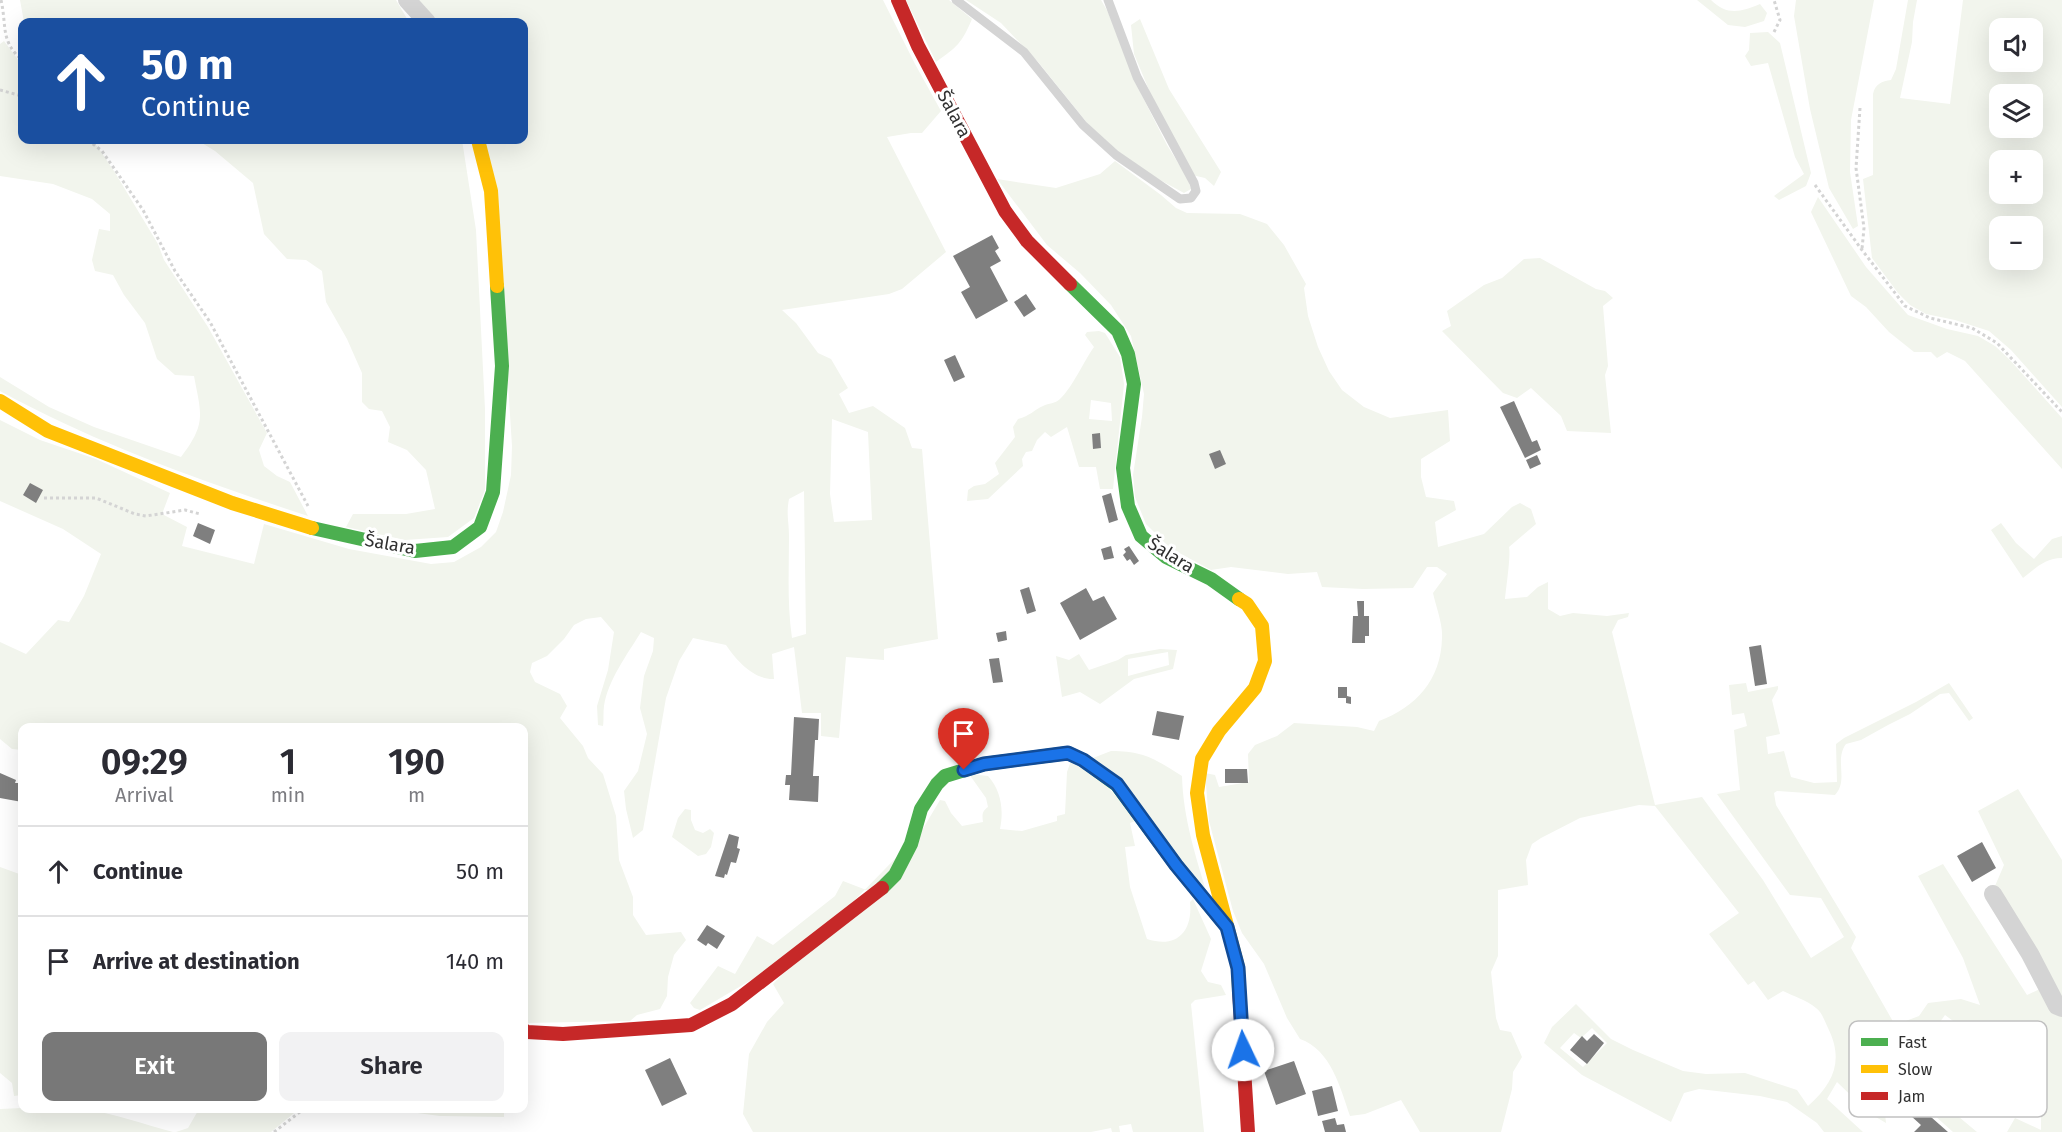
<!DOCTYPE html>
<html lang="en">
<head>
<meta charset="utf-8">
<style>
	:root { --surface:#fff; --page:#f2f2f3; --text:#2b2b33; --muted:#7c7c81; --line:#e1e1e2; --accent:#787878 }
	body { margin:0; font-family:"Fira Sans",sans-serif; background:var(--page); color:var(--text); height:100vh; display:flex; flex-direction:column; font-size:22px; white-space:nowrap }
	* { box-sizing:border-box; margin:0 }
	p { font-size:20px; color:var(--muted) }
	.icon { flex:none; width:33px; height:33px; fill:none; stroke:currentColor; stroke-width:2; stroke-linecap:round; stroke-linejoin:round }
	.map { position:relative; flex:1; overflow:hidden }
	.panel { position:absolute; left:18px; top:723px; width:510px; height:390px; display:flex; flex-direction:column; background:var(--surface); border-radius:12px; box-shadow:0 6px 24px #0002 }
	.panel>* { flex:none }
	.guide { position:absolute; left:18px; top:18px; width:510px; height:126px; border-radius:12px; box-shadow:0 6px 24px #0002; background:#1a4fa0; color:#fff; overflow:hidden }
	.controls { position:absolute; left:1989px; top:18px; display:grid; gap:12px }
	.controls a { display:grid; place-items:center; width:54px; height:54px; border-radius:12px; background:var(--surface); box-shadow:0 6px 24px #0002; font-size:30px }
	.pin { position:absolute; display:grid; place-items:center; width:51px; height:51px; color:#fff; margin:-62px -26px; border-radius:50% 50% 50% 0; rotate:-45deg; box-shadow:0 0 6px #0007 }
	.pin .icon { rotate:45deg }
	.me { position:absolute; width:66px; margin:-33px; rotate:357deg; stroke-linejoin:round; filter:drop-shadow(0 0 4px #0008) }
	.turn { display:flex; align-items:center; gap:21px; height:126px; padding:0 24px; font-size:27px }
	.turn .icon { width:78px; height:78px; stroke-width:2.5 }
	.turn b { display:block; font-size:42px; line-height:51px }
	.eta { display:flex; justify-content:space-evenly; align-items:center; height:102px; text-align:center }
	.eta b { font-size:36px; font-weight:600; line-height:42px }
	.action { display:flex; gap:12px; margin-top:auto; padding:12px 24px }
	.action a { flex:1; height:69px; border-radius:12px; background:var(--accent); color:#fff; font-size:24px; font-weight:600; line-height:69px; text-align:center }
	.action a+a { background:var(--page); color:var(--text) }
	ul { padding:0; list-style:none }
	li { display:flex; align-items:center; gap:18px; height:90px; padding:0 24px; border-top:2px solid var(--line) }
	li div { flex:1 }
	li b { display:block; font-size:22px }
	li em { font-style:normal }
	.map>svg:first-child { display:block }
	.green { fill:#f2f5ed; fill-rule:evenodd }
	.building { fill:#7f7f7f }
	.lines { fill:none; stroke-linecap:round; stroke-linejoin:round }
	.path { stroke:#d4d4d4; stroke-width:3; stroke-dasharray:3 3; stroke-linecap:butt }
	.lane { stroke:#d4d4d4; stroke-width:9 }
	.street { stroke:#d4d4d4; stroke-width:18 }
	.fast { stroke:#4caf50; stroke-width:14 }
	.slow { stroke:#ffc107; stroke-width:14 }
	.jam { stroke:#c62828; stroke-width:14 }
	.route-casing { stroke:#114b97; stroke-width:15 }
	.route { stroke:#1a73e8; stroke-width:10 }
	.labels { text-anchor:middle; stroke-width:6; stroke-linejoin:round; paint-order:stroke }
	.street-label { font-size:18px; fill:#303030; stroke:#fff }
	.key { fill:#fff; stroke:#c1c1c1; stroke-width:1.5 }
	.key-label { font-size:16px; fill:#303030 }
</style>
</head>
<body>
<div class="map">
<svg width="2062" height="1132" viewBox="0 0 2062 1132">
	<rect width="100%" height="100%" fill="#fff"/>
	<path class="green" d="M20,0H396L409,22H24Z
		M414,0H883L915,64L941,111L922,133H911L887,137L946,252L902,289L889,294L782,310L796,323L818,353L831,359L848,388L839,394L849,413L873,406L905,428L912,448L922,449L938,639L884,649V660L846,657L839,738L821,736V713H802L794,647L772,654L774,679C754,680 736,660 726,645L693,638L679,661L666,698L643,830L633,838L626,809L624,791L638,771L647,734L640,708L644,676L653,651L654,638L641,632C627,655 608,680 604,706C603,713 604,720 603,726L598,725L597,706L608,670L614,632L601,617L586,619L574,625L564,639L547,656L532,663L530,672L535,682L560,694L567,706L560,718L583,746L588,758L603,774L616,816L619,860L633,897V915L646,935L681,932L686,940L674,955L668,977L667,996L660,1009L637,1015L630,1021L524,1023V728H22V750L12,749L0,739V642L26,654L58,620L69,622L84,596L101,554L63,529L0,501V420L40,440L96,459L170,493L162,514L187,527L182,546L254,564L264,524L349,549L431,564L454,562L481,547L496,532L503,512L511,475L512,446L507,368L482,140H524V22H428ZM832,419L868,432L872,520L834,522L830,494ZM804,491L806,634L792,638C787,604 789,569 789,536C789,521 786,515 789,499Z
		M906,0H949L972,19C962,43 957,47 936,62Z
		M966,0H1101L1108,12L1135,82L1167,145L1188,179L1191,189L1184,193L1147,173L1119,152L1088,124L1039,63L1001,23Z
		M1697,0H1711C1727,16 1741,12 1760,4L1767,13L1764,21L1745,27L1728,25Z
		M1796,0H1874L1851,120L1850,172L1858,226L1853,229L1829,188L1810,109L1794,16Z
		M1908,0H1917L1913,22L1912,42L1900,98L1950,104L1963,0H2062V407L2011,350L1989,331L1955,320L1926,314L1910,305L1898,293L1872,258L1863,179L1873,175V94C1875,84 1882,81 1891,80L1896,69ZM2000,28H2032V62H2000ZM2000,94H2032V128H2000ZM2000,160H2032V194H2000ZM2000,226H2032V260H2000Z
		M1140,19L1169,89L1221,172L1214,186L1205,178L1192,175L1154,102L1134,54L1131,25Z
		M1768,32L1780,43L1811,173L1806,186L1779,200L1774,196L1804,174L1795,157L1768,63L1751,66L1745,56L1749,50L1750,33Z
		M4,41L22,65V140H86L97,146L114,171L158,244L164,260L208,327L267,433L259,450L264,466L277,476L290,482L308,516C204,482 97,444 0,391V377L49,407L94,427L181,457C207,423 201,414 194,376L175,375L157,359L145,323L124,295L113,275L95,271L92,260L99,229L110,231V214L92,199L53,184L0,176V44Z
		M197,140H462L476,230L485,409V490L474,518L448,537L405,540L346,527L353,514H406L435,509L426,470L407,450L388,442L390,427L382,411L369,409L362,402V373L347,339L326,302L322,271L306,260L287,259L264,234L253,183L215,151Z
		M1115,161L1161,195L1176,208L1187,213L1240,214L1267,224L1284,245L1306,284L1304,288L1308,316L1318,347L1329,371L1342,390L1364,407L1390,418L1448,410L1450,441L1421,459V477L1426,497L1454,501L1456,510L1435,522L1438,547L1484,534L1512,507L1520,503L1531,509L1536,524L1509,547C1511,555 1506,588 1505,599L1527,597L1538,587L1548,582V609L1560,616L1573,613L1607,616L1629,613L1628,617L1618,620L1612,632L1655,805L1702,797L1763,880L1811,958L1844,937L1821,898L1790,895L1717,794L1740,790L1734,730L1747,726L1744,713L1732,715L1729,685L1746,683L1748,692L1778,686V689L1772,700L1780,734L1766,737L1768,754L1784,751L1791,777L1814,783L1837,782L1836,744L1844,738L1916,702L1949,683L1973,718L1969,721L1949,693L1940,694L1910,714L1888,725L1861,740L1846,744C1834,760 1849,780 1835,795L1777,791L1774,793L1776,805L1856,937L1851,948L1895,1025L1919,1016L1928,1003L1961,999L1980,1005L1963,958L1918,876L1943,864L2027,995L2042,988L2062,1015V1132H2007L2015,1118L2041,1130V1101L2047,1083L2000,1056L1945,1015L1918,1053L1961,1086L1956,1091L1967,1101L1959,1117L1977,1132H1953L1914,1097L1901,1109L1886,1094L1884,1104L1886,1123L1869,1113L1837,1082L1827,1099L1863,1132H1824L1817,1123L1787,1102L1760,1096L1699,1089L1684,1093L1671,1122L1582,1075L1544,1043L1552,1027L1576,1004L1611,1039L1633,1050L1683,1071L1706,1074L1745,1073L1797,1090L1808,1106C1834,1083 1844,1060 1828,1028C1825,1022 1822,1012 1816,1008C1807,1000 1793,996 1783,991L1768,1000L1754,981L1748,985L1709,934L1739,913L1655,806L1639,805L1580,818L1541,838L1532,844L1526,860L1528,885L1498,890V956L1491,972L1496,1018L1500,1030L1511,1032L1522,1057L1513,1072L1512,1089L1501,1132H1420L1401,1100L1365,1114L1350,1116C1340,1087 1331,1050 1300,1039L1287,1018L1264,964L1242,933L1233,911L1209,821L1205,773L1215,775L1219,787L1249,782L1248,754L1255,745L1277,736L1294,723L1357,727L1374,731L1379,721C1416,707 1441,680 1442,638C1443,624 1436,607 1433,593L1447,574L1437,567H1427L1413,588L1363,589L1322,587L1317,572L1288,574L1231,567L1211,570L1170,548L1146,524L1135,497L1133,475L1142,417L1144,394L1131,336L1111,305L1080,273L1047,245L997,179L1056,188L1100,174ZM1592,1028L1607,1043L1583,1067L1560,1048L1574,1033L1581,1038Z
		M1818,197L1866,267L1908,315L1947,329L1978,336L1995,346L2009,359L2062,418V469L1965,361L1947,352L1937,358L1931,352H1914L1889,332L1866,307L1851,296L1811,212Z
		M1540,258L1596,289L1605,291L1613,298L1603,306L1608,366L1605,375L1611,433L1567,431L1561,416L1531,388L1517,398L1503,393L1442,331L1451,326L1447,311L1484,285L1502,278L1524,259Z
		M1099,331L1105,333L1120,357L1124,384L1113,489H1100L1096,467H1079L1067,427L1051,437L1045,432L1037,440L1032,451L1026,452L1022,459L1023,466L988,499L967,501L968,490L974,486L985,484L999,474L995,463L1015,437L1013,427L1018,419C1030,416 1034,410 1043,406C1049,403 1055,404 1060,399C1072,388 1084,361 1094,347L1085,335L1087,332ZM1091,400L1111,403L1112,421L1089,419Z
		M2001,523L2016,543L2034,559L2052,539L2062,536V558C2045,558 2036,568 2023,578L1991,530Z
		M1160,649L1177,650L1173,669L1134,679L1100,704L1080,692L1062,697L1056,656L1069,660L1079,654L1089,670L1118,660L1126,655ZM1168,652L1169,665L1128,676V659Z
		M1111,751C1144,751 1155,759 1182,776C1183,818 1196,857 1208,897L1093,758Z
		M1071,761L1090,768L1138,820L1130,823L1135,846L1125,847L1130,887L1147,939C1177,949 1193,931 1190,902L1193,899L1211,939L1201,971L1208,982L1221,985L1226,995L1195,1000L1191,1004L1204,1132H1133L1131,1124L1119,1126L1120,1132H1112L1111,1128L1091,1132H753L743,1114L749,1054L767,1022L784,1003L773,984L921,832L940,800L945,801L951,813L962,826L983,822C982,815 982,811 988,807L986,798L969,774L988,776C1001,790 1004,810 1000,829L1022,831L1057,821V816L1065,814L1067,772Z
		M2018,789L2062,860V1003L1995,886L2004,865L1978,811Z
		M685,809L691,810V820L695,830L703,833L710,829L714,833L711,847L706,854L698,856L672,837L678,818Z
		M0,867L22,875V1095L14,1096L12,1083L0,1073Z
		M843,881L869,891L763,973L700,1010L694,1008L690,1003L718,966L735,974L757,936L773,945L835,896Z
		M22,1108C43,1110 67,1105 87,1109C117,1115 144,1124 173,1132H0V1109Z
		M403,1108H504V1117L440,1116L402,1111Z
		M199,1109V1108L299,1109L271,1132H176L188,1128Z"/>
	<path class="building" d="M992,235L999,248L995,251L1001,261L990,267L1008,301L976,319L961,292L970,287L953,256Z
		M1026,294L1036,309L1024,317L1014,302Z
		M955,355L965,377L954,382L944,360Z
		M1514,401L1532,442L1537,440L1541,450L1525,458L1500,407Z
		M1100,433L1101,448L1093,449L1092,434Z
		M1220,450L1226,464L1215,469L1209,454Z
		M1537,455L1541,464L1530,469L1526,460Z
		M30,483L43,490L36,503L23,495Z
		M1111,493L1118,520L1109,523L1102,496Z
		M198,523L215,530L210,544L193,536Z
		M1111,546L1114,558L1104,560L1101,549Z
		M1129,546L1139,561L1134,565L1130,559L1127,561L1123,555L1126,552L1124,549Z
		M1029,587L1036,611L1027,614L1020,590Z
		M1086,588L1093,601L1104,596L1117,619L1080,640L1060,603Z
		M1357,601H1364V616H1369V636H1365V643H1352L1353,616H1358Z
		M1006,631L1007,640L998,642L996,633Z
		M1761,645L1767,684L1755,686L1749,647Z
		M999,658L1003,682L993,683L989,659Z
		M1338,687H1347V696L1351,697V704L1346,703V698H1338Z
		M1157,711L1184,716L1179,740L1152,735Z
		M794,717L819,719L818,740H815L813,776H819L818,802L789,800L790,785H785L786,775H791Z
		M1225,769H1247L1248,783H1225Z
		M0,773L16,780L15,783H22V802L0,798Z
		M729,834L739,837L737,848L740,849L736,863L731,862L727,875L725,874L724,878L715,876Z
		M1982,842L1996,868L1972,882L1957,856Z
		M707,925L725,936L717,949L708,943L706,946L697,940Z
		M1594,1034L1604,1043L1587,1064L1570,1050L1582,1036L1587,1041Z
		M670,1058L687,1094L662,1106L645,1070Z
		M1294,1061L1306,1094L1276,1105L1264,1071Z
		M1332,1086L1338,1111L1318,1116L1312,1091Z
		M1900,1089L1914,1102L1948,1132H1914L1921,1125L1891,1098Z
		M1335,1118L1337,1125L1344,1124L1346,1132H1325L1322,1121Z"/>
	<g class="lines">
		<path class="path" d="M1,0C7,26 0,41 22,60
			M1774,32L1780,20L1774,0
			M0,90L22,96
			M1860,108L1856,168L1864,228L1862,249
			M88,140L102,151L143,210L175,271L210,322L308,506
			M1815,185L1862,250L1905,306L1930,318L1972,328L1997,343L2062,412
			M44,498H96L135,514L146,516L185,510L200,514
			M274,1132L305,1108"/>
		<path class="lane" d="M956,0L1024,52L1083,125L1116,155L1180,199L1191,198L1196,191L1194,183L1137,77L1108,0"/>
		<path class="street" d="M407,0L427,22
			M1993,894L2030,954L2057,1006L2062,1008"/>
		<path class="fast" d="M1070,284L1118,331L1128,354L1134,384L1123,468L1128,506L1141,536L1166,557L1211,579L1239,599
			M312,528L415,551L453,547L480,527L493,492L502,366L497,286
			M882,888L895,875L911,844L921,809L937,784L945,776L984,764L1068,753L1083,760L1117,785L1176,865L1222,921"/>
		<path class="slow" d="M478,140L491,191L497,286
			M0,401L48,431L232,503L312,528
			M1239,599L1247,604L1262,626L1265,661L1255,688L1219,731L1202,759L1197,793L1203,835L1238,967L1239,989"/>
		<path class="jam" d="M898,0L918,46L1005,211L1027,241L1070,284
			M1239,989L1248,1132
			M524,1030L527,1032L563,1034L691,1025L732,1004L882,888"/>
	</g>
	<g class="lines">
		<defs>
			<path id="route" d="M964,770L984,764L1068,753L1083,760L1117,784L1176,865L1227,927L1238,968L1243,1050"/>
		</defs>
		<use href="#route" class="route-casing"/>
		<use href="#route" class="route"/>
	</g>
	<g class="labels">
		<g class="street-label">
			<text transform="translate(954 114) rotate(62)" y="6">Šalara</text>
			<text transform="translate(390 544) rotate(10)" y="6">Šalara</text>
			<text transform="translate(1171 555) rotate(32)" y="6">Šalara</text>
		</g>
	</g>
	<rect x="1849" y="1021" width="198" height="96" rx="9" class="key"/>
	<rect x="1861" y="1038" width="27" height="8" fill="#4caf50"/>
	<rect x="1861" y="1065" width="27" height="8" fill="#ffc107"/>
	<rect x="1861" y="1092" width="27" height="8" fill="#c62828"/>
	<g class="key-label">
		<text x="1898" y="1048">Fast</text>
		<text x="1898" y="1075">Slow</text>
		<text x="1898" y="1102">Jam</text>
	</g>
</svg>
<div class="controls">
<a><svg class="icon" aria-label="sound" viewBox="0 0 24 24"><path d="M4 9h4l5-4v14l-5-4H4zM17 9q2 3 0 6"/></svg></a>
<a><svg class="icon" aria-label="layers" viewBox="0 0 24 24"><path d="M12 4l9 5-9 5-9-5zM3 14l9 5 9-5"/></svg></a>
<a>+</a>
<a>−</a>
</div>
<div class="pin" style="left:964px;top:770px;background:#d93025"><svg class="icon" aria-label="arrive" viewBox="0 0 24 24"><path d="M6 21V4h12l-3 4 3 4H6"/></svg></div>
<svg class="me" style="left:1243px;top:1050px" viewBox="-20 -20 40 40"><circle r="19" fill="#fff"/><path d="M0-13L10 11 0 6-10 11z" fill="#1a73e8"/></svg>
<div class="guide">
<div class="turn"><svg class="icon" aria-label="ahead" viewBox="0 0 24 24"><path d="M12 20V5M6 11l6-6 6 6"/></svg><div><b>50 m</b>Continue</div></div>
</div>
<section class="panel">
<div class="eta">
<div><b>09:29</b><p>Arrival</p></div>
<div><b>1</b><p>min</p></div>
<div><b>190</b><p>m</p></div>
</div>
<ul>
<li><svg class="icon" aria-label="ahead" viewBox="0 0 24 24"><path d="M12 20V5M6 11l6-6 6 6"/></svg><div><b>Continue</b></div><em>50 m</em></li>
<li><svg class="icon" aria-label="arrive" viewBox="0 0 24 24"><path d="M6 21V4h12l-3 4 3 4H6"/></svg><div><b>Arrive at destination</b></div><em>140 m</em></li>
</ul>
<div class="action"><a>Exit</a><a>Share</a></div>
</section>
</div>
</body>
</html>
